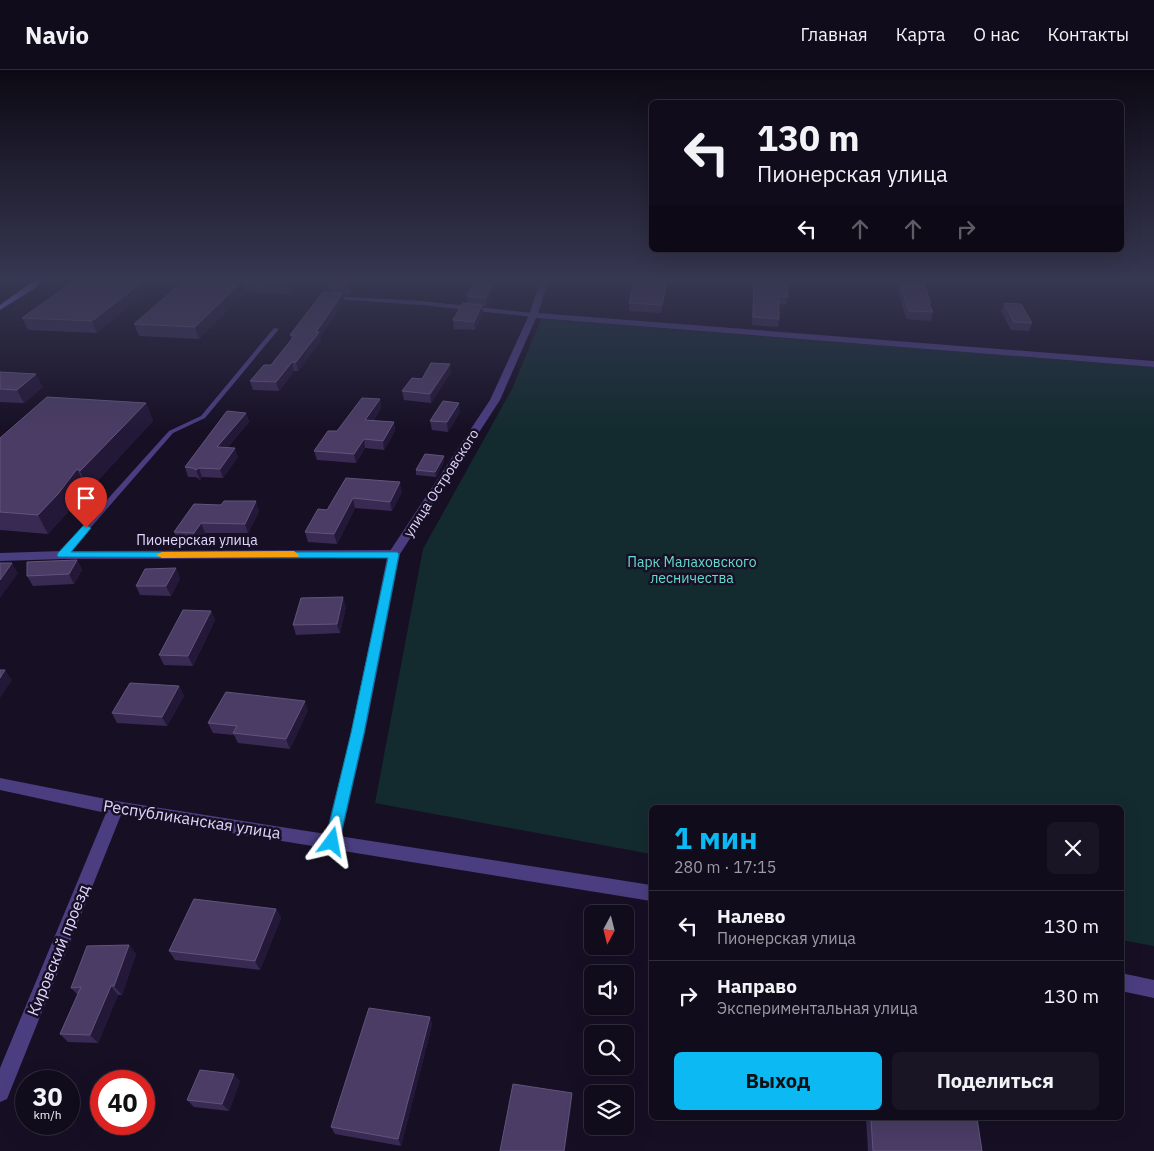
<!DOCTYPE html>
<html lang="ru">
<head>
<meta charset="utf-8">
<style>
	:root { --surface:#110c1c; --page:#1a1525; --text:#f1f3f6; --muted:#9c9ba3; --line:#302c3b; --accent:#0cb9f3 }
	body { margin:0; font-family:"IBM Plex Sans",sans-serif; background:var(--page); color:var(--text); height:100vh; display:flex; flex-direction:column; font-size:19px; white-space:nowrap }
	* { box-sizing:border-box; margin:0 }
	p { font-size:16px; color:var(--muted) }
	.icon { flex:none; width:28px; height:28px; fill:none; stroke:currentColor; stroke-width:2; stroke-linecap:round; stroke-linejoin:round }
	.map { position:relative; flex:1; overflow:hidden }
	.panel { position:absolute; left:649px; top:735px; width:475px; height:315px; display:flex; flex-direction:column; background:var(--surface); border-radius:8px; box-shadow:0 5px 20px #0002,0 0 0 1px var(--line) }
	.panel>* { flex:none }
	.top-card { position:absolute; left:649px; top:30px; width:475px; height:152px; border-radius:8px; box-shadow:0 5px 20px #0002,0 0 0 1px var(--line); background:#110c1c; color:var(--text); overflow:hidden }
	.needle { width:32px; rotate:187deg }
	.tools { position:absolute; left:584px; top:835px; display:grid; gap:10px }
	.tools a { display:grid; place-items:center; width:50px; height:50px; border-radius:8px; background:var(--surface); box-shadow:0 5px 20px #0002,0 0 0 1px var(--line); font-size:25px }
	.speed { position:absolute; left:15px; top:1000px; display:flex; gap:10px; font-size:25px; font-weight:700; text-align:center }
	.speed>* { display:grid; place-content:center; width:65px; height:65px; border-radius:50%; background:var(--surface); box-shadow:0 5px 20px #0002,0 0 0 1px var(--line); line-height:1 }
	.speed small { font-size:12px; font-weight:400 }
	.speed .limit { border:8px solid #d22; background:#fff; color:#111 }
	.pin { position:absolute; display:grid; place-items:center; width:42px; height:42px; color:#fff; margin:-51px -21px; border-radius:50% 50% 50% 0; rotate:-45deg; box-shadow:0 0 5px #0007 }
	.pin .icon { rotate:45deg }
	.me { position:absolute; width:55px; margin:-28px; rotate:13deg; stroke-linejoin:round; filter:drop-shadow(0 0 4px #0008) }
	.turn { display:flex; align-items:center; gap:18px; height:105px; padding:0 25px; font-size:22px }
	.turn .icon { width:65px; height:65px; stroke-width:2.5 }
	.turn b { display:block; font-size:35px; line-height:42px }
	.lanes { display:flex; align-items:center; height:48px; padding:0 25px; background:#0003; justify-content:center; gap:25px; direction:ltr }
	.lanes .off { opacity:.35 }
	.round { display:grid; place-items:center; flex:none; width:52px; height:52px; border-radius:8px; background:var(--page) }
	.head { display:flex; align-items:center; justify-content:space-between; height:85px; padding:0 25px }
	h1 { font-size:30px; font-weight:800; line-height:38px; color:var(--accent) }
	.action { display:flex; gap:10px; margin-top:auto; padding:10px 25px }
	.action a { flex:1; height:58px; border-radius:8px; background:var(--accent); color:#111; font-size:20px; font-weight:800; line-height:58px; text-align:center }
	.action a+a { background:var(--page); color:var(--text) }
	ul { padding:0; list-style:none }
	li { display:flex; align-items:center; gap:15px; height:70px; padding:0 25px; border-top:1px solid var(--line) }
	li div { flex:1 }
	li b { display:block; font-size:19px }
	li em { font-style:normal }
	header { display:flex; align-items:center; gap:30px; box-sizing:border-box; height:70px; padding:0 25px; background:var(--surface); border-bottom:1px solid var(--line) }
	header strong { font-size:24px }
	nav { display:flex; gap:28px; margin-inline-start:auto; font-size:18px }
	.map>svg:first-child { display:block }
	.green { fill:#132b2f }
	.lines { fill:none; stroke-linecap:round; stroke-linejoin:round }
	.service { fill:#4a3e81; fill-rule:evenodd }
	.minor { fill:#4a3e81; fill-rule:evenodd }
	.tertiary { fill:#4a3e81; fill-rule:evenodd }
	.secondary { fill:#8972f8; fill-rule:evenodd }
	.wall { fill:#382a52 }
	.shaded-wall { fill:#231838 }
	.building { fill:#4a3c64; stroke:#61547c }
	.route { fill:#0cb9f3; stroke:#08789e }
	.slow { fill:#f59e0b }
	.labels { text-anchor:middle; stroke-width:5; stroke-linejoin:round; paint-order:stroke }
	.street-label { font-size:14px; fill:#e0d6fd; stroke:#171025 }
	.park-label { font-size:14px; fill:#65dace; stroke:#171025 }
	.near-street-label { font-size:16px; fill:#e0d6fd; stroke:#171025 }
</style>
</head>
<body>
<header>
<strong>Navio</strong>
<nav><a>Главная</a><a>Карта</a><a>О нас</a><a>Контакты</a></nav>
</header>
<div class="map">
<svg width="1154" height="1081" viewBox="0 0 1154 1081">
	<rect width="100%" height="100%" fill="#171025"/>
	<path class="green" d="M541,249L1154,297V876L1121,870V738H651V784L375,733L423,479L512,319Z"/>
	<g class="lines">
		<path class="service" d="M334,226L422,231L533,243L536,245L533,247L422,235L332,229V227Z
			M274,258L279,259L205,348L173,363L65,487H59L58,485L59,483L169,361L201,346Z"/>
		<path class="minor" d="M541,209H549L538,243L1154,291V297L536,248L500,330L398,487H390L388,484L490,330L529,245Z
			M0,708L116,731L651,815V831L121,745L7,1029L0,1032V998L106,743L0,720Z
			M1121,903L1154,910V928L1121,921Z"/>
		<path class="tertiary" d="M394,480L400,484L365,663L340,772L338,777L332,779L326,777L324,772L351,663L387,488L62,489L0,491V483L62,481Z"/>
		<path class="secondary" d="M36,209H44L35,218L0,240V235Z"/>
	</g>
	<path class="wall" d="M77,209L97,263L28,260L22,248Z
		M186,209H307L292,225L246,222L199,269L139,266L134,254Z
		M327,209H374L373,210H360L350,225L343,224L345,231L320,266L321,270L298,301H294L279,321L253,320L250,311L271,295L292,270L290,265L330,223Z
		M476,209H499L486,236H482L483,243L475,260L454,259L453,250L467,234V226Z
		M753,209H787L788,227L786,235L779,234V249L778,257L752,255Z
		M900,213L931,233L930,236L933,242L931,251L906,249L898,221Z
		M667,215L661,243L629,241V233Z
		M1004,233L1032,253L1029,261L1011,260L1001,241Z
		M0,302L43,317L24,333L0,332Z
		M451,302L431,333L404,330L402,321Z
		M380,329L381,338L373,351L394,352L395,361L384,380L365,378L356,393L317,390L314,381L337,361Z
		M146,333L153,351L89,420L86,417L67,443L48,464L0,460V368Z
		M460,342L448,362L432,360L430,351Z
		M246,343L249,352L228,377L238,387L223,408L202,407L200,410L196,407H188L185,397Z
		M444,391L436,407L416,405V400Z
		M346,408L402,422L392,441L355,438L337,474L308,472L305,462L327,440Z
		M194,434L259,441L248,463H205L198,473L178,472L174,462Z
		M77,490L82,500L74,514L33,516L27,506Z
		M180,508L171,526L140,525L136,516Z
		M346,537L340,563L296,565L293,555Z
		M211,541L215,550L193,596L164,595L159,585Z
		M179,616L184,626L167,656L117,653L112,643Z
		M308,640L290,679L238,673L234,665L213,663L208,653Z
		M276,839L281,848L260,900L175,890L169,881Z
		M129,875L136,884L122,925H118L98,973L68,972L60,964L78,925L71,918Z
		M430,947L432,955L401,1076L335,1064L331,1057Z
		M240,1011L229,1041L194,1037L187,1030Z
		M866,1048H977L982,1081H868Z"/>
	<path class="shaded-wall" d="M0,209H7L0,214Z
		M146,209H164L97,263L92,251Z
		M293,209H307L292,225L289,213Z
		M347,209H360V210L350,225Z
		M495,209H499L486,236V228Z
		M668,209L667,215L661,243L662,235Z
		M243,210L246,222L199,269L195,257Z
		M343,223L345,231L320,266L321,270L298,301L296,292L316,262Z
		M482,235L483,243L475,260L474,252Z
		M292,292L294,301L279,321L276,312Z
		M450,294L451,302L431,333L430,324Z
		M36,304L43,317L24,333L17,320Z
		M380,329L381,338L367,359L365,350Z
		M146,333L153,351L89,420L80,401Z
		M459,333L460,342L448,362L447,352Z
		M246,343L249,352L220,386L217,377Z
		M394,352L395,361L384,380L383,371Z
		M364,369L365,378L356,393L354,384Z
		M235,378L238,387L223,408L220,399Z
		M444,386V391L436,407L435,402Z
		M199,398L202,407L200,410L196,400Z
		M77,399L86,417L67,443L48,464L38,445Z
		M400,412L402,422L392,441L390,432Z
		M353,428L355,438L337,474L334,464Z
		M256,431L259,441L248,463L245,454Z
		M201,453L205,463L198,473L194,463Z
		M77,490L82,500L74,514L69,504Z
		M12,493L18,503L0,528V510Z
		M176,498L180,508L171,526L166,516Z
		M343,527L346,537L340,563L337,554Z
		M211,541L215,550L193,596L188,586Z
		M5,600L12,610L0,628V608Z
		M179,616L184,626L167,656L162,647Z
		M305,631L308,640L290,679L286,669Z
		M276,839L281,848L260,900L255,891Z
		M129,875L136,884L122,925L114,916Z
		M111,916L118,925L98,973L90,965Z
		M430,947L432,955L401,1076L398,1069Z
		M234,1004L240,1011L229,1041L222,1034Z
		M572,1023V1031L565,1081H564Z"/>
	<path class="building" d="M77,209H146L92,251L22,248Z
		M186,209H293L289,213L243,210L195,257L134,254Z
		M476,209H495L486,228L467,226Z
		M635,209H667L662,235L629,233Z
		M754,209H787L788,227L779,226V249L753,247Z
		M900,213L924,214L931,233H928L933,242L909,241Z
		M323,222L343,223L316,262H319L296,292H292L276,312L250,311L264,295H271L295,265H290Z
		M463,233L482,235L474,252L453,250Z
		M1004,233L1021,234L1032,253L1014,252Z
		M431,293L450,294L430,324L402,321L412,308L422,309Z
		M0,302L36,304L17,320L0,319Z
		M47,327L146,333L80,401L77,399L58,424L38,445L0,442V368Z
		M362,328L380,329L365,350L394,352L383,371L364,369L354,384L314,381L328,361H337Z
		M443,331L459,333L447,352L430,351Z
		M227,341L246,343L217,377L235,378L220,399L199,398L196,400L193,398L185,397Z
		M425,384L444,386L435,402L416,400Z
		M346,408L400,412L390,432L353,428L334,464L305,462L318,439L327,440Z
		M224,431H256L245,454L201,453L194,463L174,462L194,434L221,435Z
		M77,490L69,504L27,506V492Z
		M0,493H12L0,510Z
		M176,498L166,516H136L145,499Z
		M343,527L337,554L293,555L301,528Z
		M183,540L211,541L188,586L159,585Z
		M0,600H5L0,608Z
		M130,613L179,616L162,647L112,643Z
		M226,622L305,631L286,669L233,663L237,656L208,653Z
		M194,829L276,839L255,891L169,881Z
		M129,875L114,916H111L90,965L60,964L81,917L71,918L87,876Z
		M369,938L430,947L398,1069L331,1057Z
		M200,1000L234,1004L222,1034L187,1030Z
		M513,1014L572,1023L564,1081H500Z
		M871,1048H977L982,1081H873Z"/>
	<linearGradient id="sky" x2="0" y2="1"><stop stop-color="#0d0914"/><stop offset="0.58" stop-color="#363751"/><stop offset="1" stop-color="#363751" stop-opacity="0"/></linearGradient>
	<rect width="1154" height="360" fill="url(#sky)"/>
	<path class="route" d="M86,455L91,458L71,482H397L399,484L364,663L338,777L332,779L327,777L325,772L351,663L388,488L58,487L57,485L58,483L83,456Z"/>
	<path class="slow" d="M294,481L299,485L298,487L162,488L156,485L162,482Z"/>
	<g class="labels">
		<g class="street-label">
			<text transform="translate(441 413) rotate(-57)" y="5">улица Островского</text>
			<text x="197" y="475">Пионерская улица</text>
		</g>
		<g class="park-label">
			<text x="692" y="497">Парк Малаховского<tspan x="692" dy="16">лесничества</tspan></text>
		</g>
		<g class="near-street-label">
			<text transform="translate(192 749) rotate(9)" y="6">Республиканская улица</text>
			<text transform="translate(58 880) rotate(-68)" y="6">Кировский проезд</text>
		</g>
	</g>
</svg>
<div class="tools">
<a><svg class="needle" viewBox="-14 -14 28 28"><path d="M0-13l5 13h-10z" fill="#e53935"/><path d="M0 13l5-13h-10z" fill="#9c9ba3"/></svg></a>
<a><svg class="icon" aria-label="sound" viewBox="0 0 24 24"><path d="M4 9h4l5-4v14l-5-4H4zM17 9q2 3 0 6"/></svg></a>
<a><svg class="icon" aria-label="search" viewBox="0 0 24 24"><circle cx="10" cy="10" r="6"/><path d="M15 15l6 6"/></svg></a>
<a><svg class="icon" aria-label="layers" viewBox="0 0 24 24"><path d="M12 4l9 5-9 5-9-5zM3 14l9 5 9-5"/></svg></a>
</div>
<div class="speed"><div>30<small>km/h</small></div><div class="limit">40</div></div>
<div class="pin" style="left:86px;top:458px;background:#d93025"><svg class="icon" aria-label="arrive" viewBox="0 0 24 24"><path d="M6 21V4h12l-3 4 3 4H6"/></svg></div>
<svg class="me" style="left:332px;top:772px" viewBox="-20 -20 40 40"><path d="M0-17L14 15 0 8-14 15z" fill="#0cb9f3" stroke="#fff" stroke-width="4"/></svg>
<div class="top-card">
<div class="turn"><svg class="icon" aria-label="left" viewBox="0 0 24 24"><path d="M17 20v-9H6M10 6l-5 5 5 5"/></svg><div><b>130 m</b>Пионерская улица</div></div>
<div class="lanes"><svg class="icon" aria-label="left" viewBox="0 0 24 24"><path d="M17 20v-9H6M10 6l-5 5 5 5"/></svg><svg class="icon off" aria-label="ahead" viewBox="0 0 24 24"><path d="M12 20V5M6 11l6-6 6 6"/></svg><svg class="icon off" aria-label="ahead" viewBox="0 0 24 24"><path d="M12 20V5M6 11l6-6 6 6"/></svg><svg class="icon off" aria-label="right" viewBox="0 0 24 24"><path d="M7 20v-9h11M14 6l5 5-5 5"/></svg></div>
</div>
<section class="panel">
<div class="head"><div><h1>1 мин</h1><p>280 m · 17:15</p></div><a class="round"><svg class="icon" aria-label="close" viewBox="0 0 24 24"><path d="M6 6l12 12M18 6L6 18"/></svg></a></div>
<ul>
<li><svg class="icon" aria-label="left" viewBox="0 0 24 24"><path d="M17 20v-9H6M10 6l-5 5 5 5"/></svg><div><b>Налево</b><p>Пионерская улица</p></div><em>130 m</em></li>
<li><svg class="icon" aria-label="right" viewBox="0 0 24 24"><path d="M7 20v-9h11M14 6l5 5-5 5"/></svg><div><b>Направо</b><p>Экспериментальная улица</p></div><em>130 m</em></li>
</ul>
<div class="action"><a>Выход</a><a>Поделиться</a></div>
</section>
</div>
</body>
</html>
